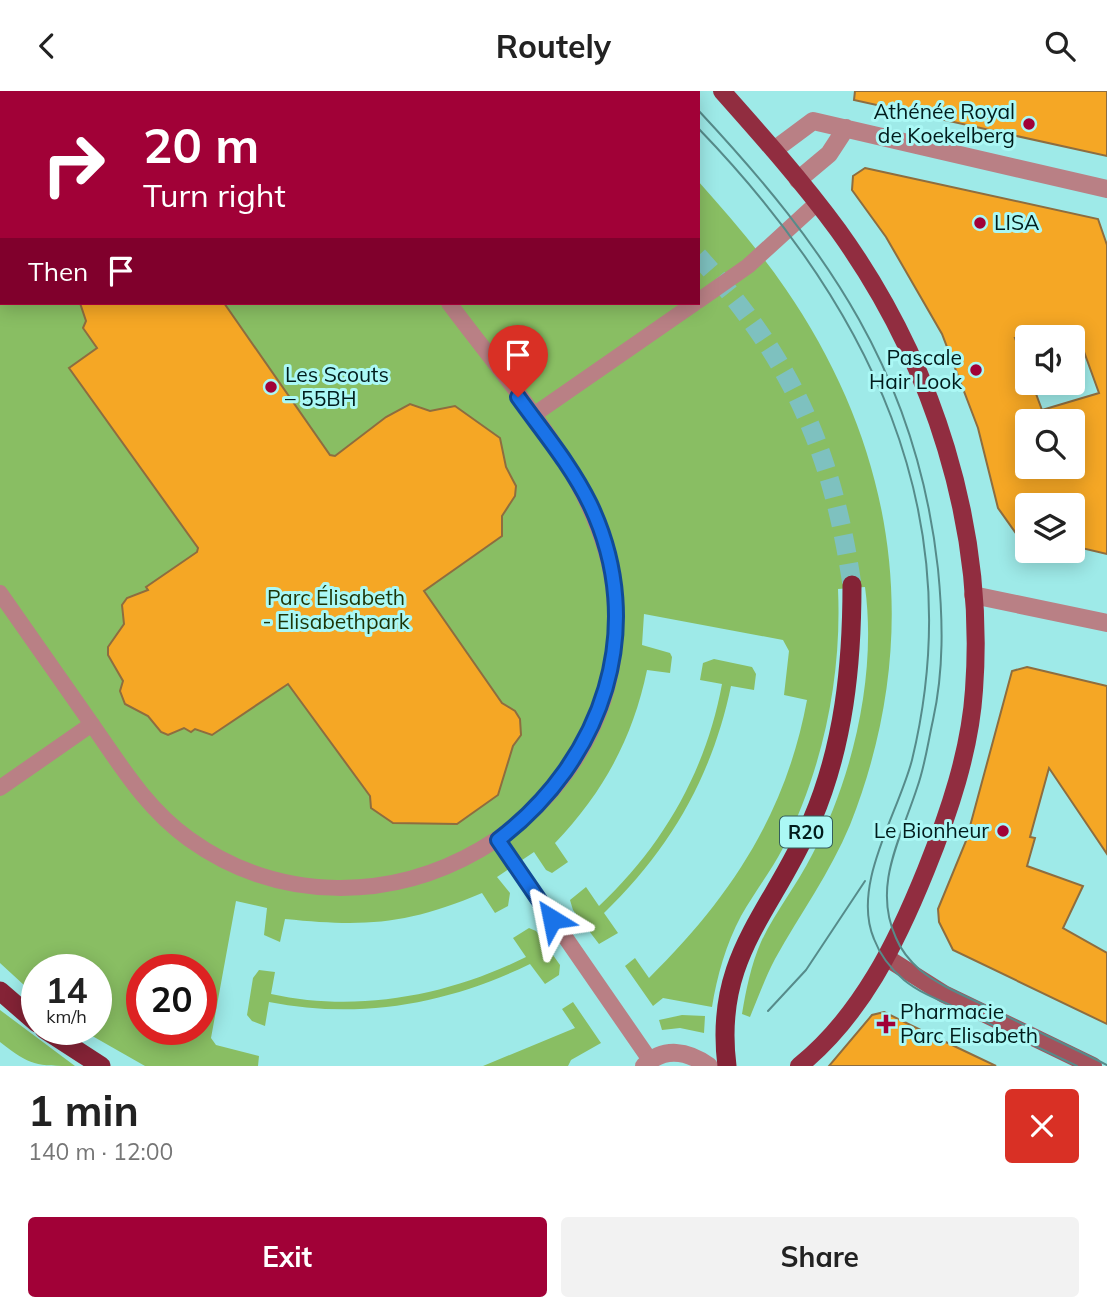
<!DOCTYPE html>
<html lang="en">
<head>
<meta charset="utf-8">
<style>
	:root { --surface:#fff; --page:#f2f2f2; --text:#222; --muted:#767676; --accent:#a10137 }
	body { margin:0; font-family:Mulish,sans-serif; background:var(--page); color:var(--text); height:100vh; display:flex; flex-direction:column; font-size:26px; white-space:nowrap }
	* { box-sizing:border-box; margin:0 }
	p { font-size:23px; color:var(--muted) }
	.icon { flex:none; width:38px; height:38px; fill:none; stroke:currentColor; stroke-width:2; stroke-linecap:round; stroke-linejoin:round }
	.map { position:relative; height:975px; overflow:hidden }
	.details { display:flex; flex-direction:column; background:var(--surface); flex:1 }
	.details>* { flex:none }
	.top-card { position:absolute; left:0px; top:0px; width:700px; height:214px; box-shadow:0 4px 18px #0003; background:#a10137; color:#fff; overflow:hidden }
	.buttons { position:absolute; left:1015px; top:234px; display:grid; gap:14px }
	.buttons a { display:grid; place-items:center; width:70px; height:70px; border-radius:7px; background:var(--surface); box-shadow:0 4px 18px #0003; font-size:35px }
	.speed { position:absolute; left:21px; top:863px; display:flex; gap:14px; font-size:35px; font-weight:700; text-align:center }
	.speed>* { display:grid; place-content:center; width:91px; height:91px; border-radius:50%; background:var(--surface); box-shadow:0 4px 18px #0003; line-height:1 }
	.speed small { font-size:18px; font-weight:400 }
	.speed .limit { border:10px solid #d22; background:#fff; color:#111 }
	.pin { position:absolute; display:grid; place-items:center; width:60px; height:60px; color:#fff; margin:-72px -30px; border-radius:50% 50% 50% 0; rotate:-45deg; box-shadow:0 0 7px #0007 }
	.pin .icon { rotate:45deg }
	.me { position:absolute; width:77px; margin:-38px; rotate:325deg; stroke-linejoin:round; filter:drop-shadow(0 0 5px #0008) }
	.turn { display:flex; align-items:center; gap:24px; height:147px; padding:0 28px; font-size:32px }
	.turn .icon { width:91px; height:91px; stroke-width:2.5 }
	.turn b { display:block; font-size:49px; line-height:60px }
	.then { display:flex; align-items:center; height:66px; padding:0 28px; background:#0003; gap:14px; font-size:26px }
	.round { display:grid; place-items:center; flex:none; width:74px; height:74px; border-radius:7px; background:var(--page) }
	.summary { display:flex; align-items:center; justify-content:space-between; height:119px; padding:0 28px }
	h1 { font-size:42px; font-weight:700; line-height:52px }
	.primary-button { display:flex; gap:14px; margin-top:auto; padding:14px 28px }
	.primary-button a { flex:1; height:80px; border-radius:7px; background:var(--accent); color:#fff; font-size:28px; font-weight:700; line-height:80px; text-align:center }
	.primary-button a+a { background:var(--page); color:var(--text) }
	header { display:flex; justify-content:space-between; align-items:center; height:91px; padding:0 28px; background:var(--surface); font-size:32px; font-weight:700 }
	.map>svg:first-child { display:block }
	.green { fill:#89be63; fill-rule:evenodd }
	.building { fill:#f5a725; stroke:#8e6d3f; stroke-width:2; fill-rule:evenodd }
	.lines { fill:none; stroke-linecap:round; stroke-linejoin:round }
	.trunk-tunnel { stroke:#7ec1bf; stroke-width:19; stroke-dasharray:19 10; stroke-linecap:butt }
	.service { stroke:#b98085; stroke-width:16 }
	.minor { stroke:#b98085; stroke-width:18 }
	.secondary { stroke:#a3525c; stroke-width:18 }
	.primary { stroke:#912d40; stroke-width:18 }
	.trunk { stroke:#842336; stroke-width:19 }
	.tram { stroke:#568b8a; stroke-width:2 }
	.route-casing { stroke:#114b97; stroke-width:18 }
	.route { stroke:#1a73e8; stroke-width:12 }
	.poi-dot { fill:#a10137; stroke:#abf8f5; stroke-width:2.5 }
	.labels { text-anchor:middle; stroke-width:6; stroke-linejoin:round; paint-order:stroke }
	.shield { fill:#abf8f5; stroke:#335e5d; stroke-width:2 }
	.shield-label { font-size:19px; font-weight:bold; fill:#001c1c }
	.poi-label { font-size:21px; fill:#001c1c; stroke:#abf8f5; text-anchor:end }
	.park-label { font-size:21px; fill:#1c3407; stroke:#abf8f5 }
</style>
</head>
<body>
<header><svg class="icon" aria-label="back" viewBox="0 0 24 24"><path d="M15 5l-7 7 7 7"/></svg>Routely<svg class="icon" aria-label="search" viewBox="0 0 24 24"><circle cx="10" cy="10" r="6"/><path d="M15 15l6 6"/></svg></header>
<div class="map">
<svg width="1107" height="975" viewBox="0 0 1107 975">
	<rect width="100%" height="100%" fill="#9eeae8"/>
	<path class="green" d="M0,0L614,2H2V212H698V90C728,124 759,159 785,197C898,361 924,547 850,734C830,782 800,823 775,868C765,887 758,907 750,926L742,923C746,899 751,874 761,851C775,821 797,794 812,764C853,687 877,583 865,496L838,498C842,587 823,677 783,757C771,780 754,802 741,825C726,853 717,885 712,916L663,907L653,915L625,875L635,867L649,887C730,807 786,723 807,609L784,604L789,560L783,549L644,523L642,554L670,562L672,566L670,582L647,579C633,647 603,702 555,752L568,771L552,782L546,779L534,761L497,786L510,802L508,815L495,822L482,802C406,834 365,836 285,828L280,851L264,844L267,817L236,810L211,947L216,954L259,965L258,975H145L80,938H96V878H37V906L0,872ZM142,878H201V938H142Z
		M714,568L752,576L756,583L754,599L731,595C712,686 670,758 604,822L618,842L599,853L573,819L570,809L586,796L599,815C663,755 706,680 722,593L700,589L703,572Z
		M529,837L536,840L560,874L559,884L545,893L530,873C448,913 360,929 269,911L265,935L252,930L247,924L253,887L259,879L275,881L271,903C357,922 448,905 526,866L513,847Z
		M573,911L601,952L571,969L568,975H483L575,937L562,918Z
		M0,919L75,975C36,975 31,975 0,951Z
		M682,924L705,925L704,942L680,937L662,939L659,929Z"/>
	<path class="building" d="M855,0H1107V65L854,9Z
		M865,77L1098,128L1107,154V463L1073,455V415H1027V458L998,417L978,337L942,243L886,146L852,99L853,85ZM1015,247H1079L1099,302L1042,319L1032,292H1027V280ZM1027,331H1073V376H1027Z
		M80,212H224L330,364L335,365L386,326L410,313L430,320L455,315L500,347L506,376L516,395L515,405L502,425V445L424,500L502,612L515,620L520,628L521,644L513,655L498,704L457,733L393,732L371,717L370,705L288,593L212,644L195,638L191,641L184,637L168,644L161,641L148,625L125,613L120,600L123,590L108,564V556L124,533L122,514L127,507L148,499L146,496L197,461L198,457L69,277L97,257L83,237L86,230Z
		M1027,576L1107,595V763L1049,677L1030,746L1035,747L1027,775L1083,795L1063,837L1107,862V933L953,859L939,831L938,818L966,750L1012,580Z
		M884,921L933,945L996,975H829L872,924Z"/>
	<g class="lines">
		<path class="trunk-tunnel" d="M516,0L519,2
			M698,165C791,267 832,358 852,494"/>
		<path class="service" d="M194,2V0
			M501,2L504,0
			M698,210L748,175L817,112
			M532,325L695,212
			M0,502C30,545 61,589 91,632C121,675 146,717 189,748C373,880 639,727 614,501C603,394 511,296 449,212
			M0,697L92,633
			M498,749L650,969"/>
		<path class="minor" d="M774,59L813,30L1107,98
			M798,89L829,63L846,37
			M973,504L1107,532
			M644,975C664,955 688,960 709,975"/>
		<path class="secondary" d="M887,867L944,903L1093,975"/>
		<path class="primary" d="M722,0C762,45 802,90 838,139C933,271 986,436 974,599C970,660 949,722 926,779C897,851 861,925 799,975"/>
		<path class="trunk" d="M0,900L37,932
			M44,938L101,975
			M727,975C713,865 773,821 812,729C844,654 852,574 852,494"/>
		<path class="tram" d="M663,0L664,2
			M681,0L682,2
			M698,19C828,158 917,285 938,478C943,529 944,579 933,629C928,651 925,675 917,697C901,747 872,795 896,847C901,859 911,871 920,879C941,896 968,906 992,918C1030,937 1069,955 1107,974
			M698,37C868,213 972,421 912,669C898,723 851,794 874,848C880,864 891,878 904,889C921,903 944,911 964,920C1002,939 1039,957 1077,975
			M768,920L806,879L865,790"/>
	</g>
	<g class="lines">
		<defs>
			<path id="route" d="M518,306C543,341 571,374 590,413C649,537 603,669 498,749L552,828"/>
		</defs>
		<use href="#route" class="route-casing"/>
		<use href="#route" class="route"/>
	</g>
	<g class="poi-dot">
		<circle cx="1029" cy="33" r="7"/>
		<circle cx="980" cy="132" r="7"/>
		<circle cx="976" cy="279" r="7"/>
		<circle cx="271" cy="296" r="7"/>
		<circle cx="1003" cy="740" r="7"/>
		<path d="M882.5 922.5h7v7h7v7h-7v7h-7v-7h-7v-7h7z"/>
	</g>
	<g class="labels">
		<rect class="shield" x="780" y="725.5" width="52" height="31" rx="5"/>
		<g class="shield-label">
			<text x="806" y="748">R20</text>
		</g>
		<g class="poi-label">
			<text x="1015" y="28">Athénée Royal<tspan x="1015" dy="24">de Koekelberg</tspan></text>
			<text x="994" y="139" text-anchor="start">LISA</text>
			<text x="962" y="274">Pascale<tspan x="962" dy="24">Hair Look</tspan></text>
			<text x="285" y="291" text-anchor="start">Les Scouts<tspan x="285" dy="24">– 55BH</tspan></text>
			<text x="989" y="747">Le Bionheur</text>
			<text x="900" y="928" text-anchor="start">Pharmacie<tspan x="900" dy="24">Parc Elisabeth</tspan></text>
		</g>
		<g class="park-label">
			<text x="336" y="514">Parc Élisabeth<tspan x="336" dy="24">- Elisabethpark</tspan></text>
		</g>
	</g>
</svg>
<div class="buttons">
<a><svg class="icon" aria-label="sound" viewBox="0 0 24 24"><path d="M4 9h4l5-4v14l-5-4H4zM17 9q2 3 0 6"/></svg></a>
<a><svg class="icon" aria-label="search" viewBox="0 0 24 24"><circle cx="10" cy="10" r="6"/><path d="M15 15l6 6"/></svg></a>
<a><svg class="icon" aria-label="layers" viewBox="0 0 24 24"><path d="M12 4l9 5-9 5-9-5zM3 14l9 5 9-5"/></svg></a>
</div>
<div class="speed"><div>14<small>km/h</small></div><div class="limit">20</div></div>
<div class="pin" style="left:518px;top:306px;background:#d93025"><svg class="icon" aria-label="arrive" viewBox="0 0 24 24"><path d="M6 21V4h12l-3 4 3 4H6"/></svg></div>
<svg class="me" style="left:552px;top:828px" viewBox="-20 -20 40 40"><path d="M0-17L14 15 0 8-14 15z" fill="#1a73e8" stroke="#fff" stroke-width="4"/></svg>
<div class="top-card">
<div class="turn"><svg class="icon" aria-label="right" viewBox="0 0 24 24"><path d="M7 20v-9h11M14 6l5 5-5 5"/></svg><div><b>20 m</b>Turn right</div></div>
<div class="then">Then<svg class="icon" aria-label="arrive" viewBox="0 0 24 24"><path d="M6 21V4h12l-3 4 3 4H6"/></svg></div>
</div>
</div>
<section class="details">
<div class="summary"><div><h1>1 min</h1><p>140 m · 12:00</p></div><a class="round" style="background:#d93025;color:#fff"><svg class="icon" aria-label="close" viewBox="0 0 24 24"><path d="M6 6l12 12M18 6L6 18"/></svg></a></div>
<div class="primary-button"><a>Exit</a><a>Share</a></div>
</section>
</body>
</html>
